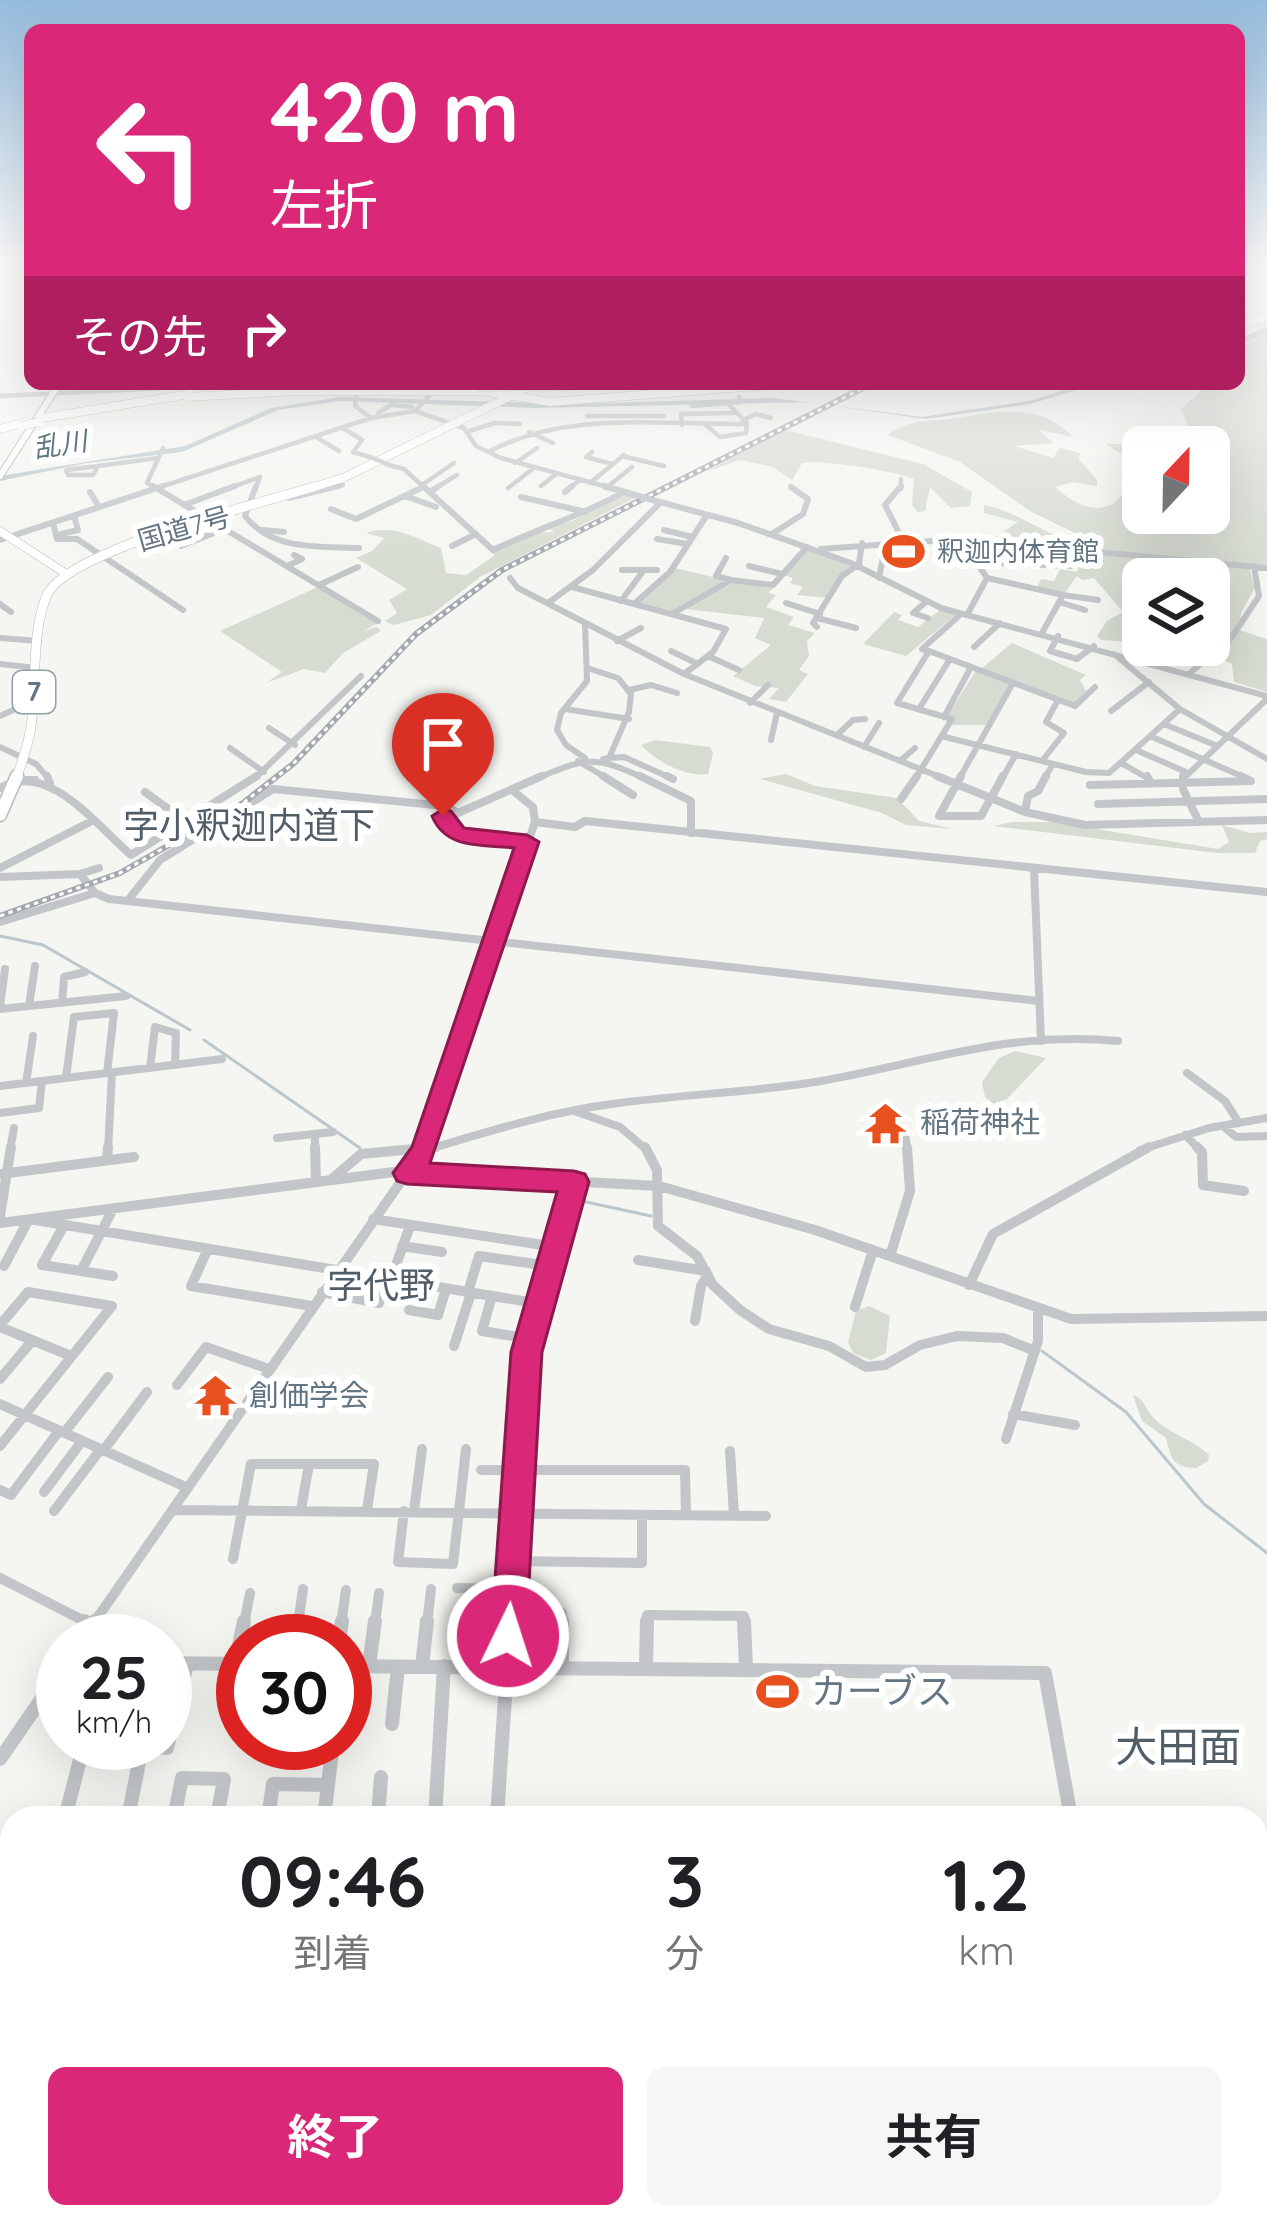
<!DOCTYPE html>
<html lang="ja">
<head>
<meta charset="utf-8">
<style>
	:root { --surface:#fff; --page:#f6f6f6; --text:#202124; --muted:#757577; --accent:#db2777 }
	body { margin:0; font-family:Quicksand,"Noto Sans JP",sans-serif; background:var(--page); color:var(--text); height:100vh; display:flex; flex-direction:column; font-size:45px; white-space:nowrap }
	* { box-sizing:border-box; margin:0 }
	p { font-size:39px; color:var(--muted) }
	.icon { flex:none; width:66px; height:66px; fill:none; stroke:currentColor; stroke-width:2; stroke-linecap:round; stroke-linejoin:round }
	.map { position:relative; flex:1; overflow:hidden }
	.panel { position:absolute; left:0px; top:1806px; width:1269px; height:423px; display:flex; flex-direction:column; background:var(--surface); border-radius:36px 36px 0 0; box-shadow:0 12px 48px #0002 }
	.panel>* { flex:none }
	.hud { position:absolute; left:24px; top:24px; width:1221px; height:366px; border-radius:18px; box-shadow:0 12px 48px #0002; background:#db2777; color:#fff; overflow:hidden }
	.needle { width:78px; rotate:22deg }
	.controls { position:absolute; left:1122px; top:426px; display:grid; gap:24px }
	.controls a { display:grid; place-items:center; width:108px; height:108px; border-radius:18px; background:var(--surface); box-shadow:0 12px 48px #0002; font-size:60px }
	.speed { position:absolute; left:36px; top:1614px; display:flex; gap:24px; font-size:60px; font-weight:700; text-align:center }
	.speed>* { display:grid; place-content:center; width:156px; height:156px; border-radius:50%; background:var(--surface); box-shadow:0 12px 48px #0002; line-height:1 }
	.speed small { font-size:30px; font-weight:400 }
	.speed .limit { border:18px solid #d22; background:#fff; color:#111 }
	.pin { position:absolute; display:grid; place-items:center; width:102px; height:102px; color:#fff; margin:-123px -51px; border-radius:50% 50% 50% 0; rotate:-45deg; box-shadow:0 0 12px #0007 }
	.pin .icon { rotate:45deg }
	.me { position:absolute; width:132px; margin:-66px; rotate:4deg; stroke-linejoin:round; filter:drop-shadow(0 0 9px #0008) }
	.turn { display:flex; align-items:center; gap:42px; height:252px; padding:0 48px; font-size:54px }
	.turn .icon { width:156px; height:156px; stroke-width:2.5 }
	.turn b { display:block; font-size:84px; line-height:102px }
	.then { display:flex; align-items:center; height:114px; padding:0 48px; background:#0003; gap:24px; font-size:45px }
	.eta { display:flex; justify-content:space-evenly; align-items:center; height:204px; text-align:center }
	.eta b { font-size:72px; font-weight:700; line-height:84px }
	.action { display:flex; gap:24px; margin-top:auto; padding:24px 48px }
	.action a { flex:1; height:138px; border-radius:18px; background:var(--accent); color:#fff; font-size:48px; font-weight:700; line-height:138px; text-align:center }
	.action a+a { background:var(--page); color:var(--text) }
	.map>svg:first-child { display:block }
	.green { fill:#d6dcd2 }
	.water { fill:#bbc7cc }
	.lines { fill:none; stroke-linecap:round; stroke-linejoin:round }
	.stream { stroke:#bbc7cc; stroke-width:3 }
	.river { stroke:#bbc7cc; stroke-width:6 }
	.major-far2-casing { stroke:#b5b9bd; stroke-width:8 }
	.major-far1-casing { stroke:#b5b9bd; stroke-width:9 }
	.major-casing { stroke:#b5b9bd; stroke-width:18 }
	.highway-far2-casing { stroke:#b5b8bb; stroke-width:9 }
	.highway-far1-casing { stroke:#b5b8bb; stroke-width:10 }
	.highway-casing { stroke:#b5b8bb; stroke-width:15 }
	.minor-far4 { stroke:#c2c6c9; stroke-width:4.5 }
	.minor-far3 { stroke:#c2c6c9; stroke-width:6 }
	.minor-far2 { stroke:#c2c6c9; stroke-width:8 }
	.minor-far1 { stroke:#c2c6c9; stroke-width:10 }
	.minor { stroke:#c2c6c9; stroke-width:14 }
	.major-far2 { stroke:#fff; stroke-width:6 }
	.major-far1 { stroke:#fff; stroke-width:8 }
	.major { stroke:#fff; stroke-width:15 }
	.highway-far2 { stroke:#fff; stroke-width:8 }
	.highway-far1 { stroke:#fff; stroke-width:9 }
	.highway { stroke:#fff; stroke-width:12 }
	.rail-casing { stroke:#a2a8ae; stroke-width:6 }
	.rail { stroke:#fff; stroke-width:3; stroke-dasharray:4.5; stroke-linecap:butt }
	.highway-bridge-casing { stroke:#b5b8bb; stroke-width:9; stroke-linecap:butt }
	.minor-bridge-far1 { stroke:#c2c6c9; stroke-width:4.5 }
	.minor-bridge { stroke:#c2c6c9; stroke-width:6 }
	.highway-bridge { stroke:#fff; stroke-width:8 }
	.route { fill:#db2777; stroke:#8e194d; stroke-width:3 }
	.labels { text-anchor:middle; stroke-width:12; stroke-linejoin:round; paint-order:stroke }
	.far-water-label { font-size:27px; font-style:italic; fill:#5f7780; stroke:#fff }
	.far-street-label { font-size:27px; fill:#637483; stroke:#fff }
	.far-poi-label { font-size:27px; fill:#637483; stroke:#fff; text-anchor:start }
	.shield { fill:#fff; stroke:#929ea8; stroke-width:3 }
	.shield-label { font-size:27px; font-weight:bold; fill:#637483 }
	.poi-label { font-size:30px; fill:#637483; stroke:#fff; text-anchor:start }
	.quarter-label { font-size:36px; fill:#515e68; stroke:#fff }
	.near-poi-label { font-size:36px; fill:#637483; stroke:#fff; text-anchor:start }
	.near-quarter-label { font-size:42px; fill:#515e68; stroke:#fff }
</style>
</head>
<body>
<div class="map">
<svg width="1267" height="2228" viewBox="0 0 1267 2228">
	<rect width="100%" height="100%" fill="#f5f5f1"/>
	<path class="green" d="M1267,334V566H1249L1255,588L1241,613L1239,630L1267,639V692L1234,682L1232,664L1217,656L1231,640L1209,629V579H1143V643L1101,640L1097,636L1107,621L1123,612L1094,578L1082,580L1077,576L1064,594L1037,588L1041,579L1054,581L1060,569L1077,572L1081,560L1051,543L994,538L1018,522L984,513V505C1021,512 1051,540 1090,547L1085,538L1030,511L960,462L888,435C909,419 925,422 950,419C993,413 1039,400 1073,437L1039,430L1053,443L1014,446L1053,458L1060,448L1080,453L1079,459L1097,480V486L1073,482L1055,487C1076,506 1105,521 1125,491L1143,487V513H1209V447H1143V469L1106,444H1134L1191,433L1181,409L1209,384H1239V359L1247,343Z
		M785,430L923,464L972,492L970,506L951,508L930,487L925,511L918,512L912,505L914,479C896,471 820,459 802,463L792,480L773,467L740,460L705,472Z
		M623,494L635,498L480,577L431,615L394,625L385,621L397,613L389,600L407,589L356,558L372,551L384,538L366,533C393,523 417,539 441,548L446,573L466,575L494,556L492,552L531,533L554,532L549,527L572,521Z
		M807,549L852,566L829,598L797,595L803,587L790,583L793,578L784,575Z
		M675,568L725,580L675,612L639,602Z
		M731,582L773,588L768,593L776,595L766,607L794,617L788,625L815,633L807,641L809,656L799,670L808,674L786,702L769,699L779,688L755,686L733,676L771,645L755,638L764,618L685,609Z
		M318,587L378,623L364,631L377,627L381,631L343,653L325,673L304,669L266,683L282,672L220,631Z
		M940,610L955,615L906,656L863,644L894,612L902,615L898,620L918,627Z
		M1012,643L1086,675L1080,680L1086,691L1075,703L981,669Z
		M976,670L1011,683L987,725H952L954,719L948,715Z
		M655,740L710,747L713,754L708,774C685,777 657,762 641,745Z
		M786,774L815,786L897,798L919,821L953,829L906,825L882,813L760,779Z
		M1012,822H1054L1218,849L1229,842L1222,825L1250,833L1267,832V839L1260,841L1255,853H1217L993,826Z
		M1015,1051L1046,1058L1007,1099L994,1104L985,1097L982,1082L999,1058Z
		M869,1306L890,1316L886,1353L871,1360L853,1353L848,1342L856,1311Z
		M1133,1395C1145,1400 1144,1406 1152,1416C1167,1434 1192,1438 1209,1455L1208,1461L1196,1468C1172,1468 1171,1457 1166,1438L1142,1421Z"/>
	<path class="water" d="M1132,384L1083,388L1030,404L925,419L807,402L536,408L341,401L278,410L182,452L87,463L0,481V476L185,446L271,408L340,397L571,404L773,398L922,417L1034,400L1077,386Z"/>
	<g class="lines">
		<path class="stream" d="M1258,274L1267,271
			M0,936L43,945L190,1030
			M204,1040L360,1148
			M577,1200L651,1216
			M1042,1351L1126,1412L1204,1504L1267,1553"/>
		<path class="river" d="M1239,342L1267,330"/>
		<defs>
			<path id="major-far2" d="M0,476L59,384"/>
			<path id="major-far1" d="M0,531L65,573"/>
			<path id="major" d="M0,2033L12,2035
				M1257,2056H1267"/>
			<path id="highway-far2" d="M1239,313L1266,301
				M1239,324L1267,318
				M561,386L664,385
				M187,397L297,391H483L550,402L783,384
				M42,418L190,394
				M0,429L26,422
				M307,489L343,478L533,385"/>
			<path id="highway-far1" d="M16,779C22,762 29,744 31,726C37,685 31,635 46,597C64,550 264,503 316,486"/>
			<path id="highway" d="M0,815L17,776"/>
		</defs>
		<use href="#major-far2" class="major-far2-casing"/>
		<use href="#major-far1" class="major-far1-casing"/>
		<use href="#major" class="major-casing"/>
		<use href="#highway-far2" class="highway-far2-casing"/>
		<use href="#highway-far1" class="highway-far1-casing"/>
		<use href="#highway" class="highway-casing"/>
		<path class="minor-far4" d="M1256,261H1267
			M357,392L355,406L371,418
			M0,396L248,384
			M692,406L741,402L739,397
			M415,411L430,395
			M378,413L391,405L412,407
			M587,416H664
			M743,420L756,414L771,418
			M682,425L681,414L734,413
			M706,425L720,437L746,433L747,423L727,403
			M343,428L362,440L353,452L373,458
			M469,431L495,423L520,424
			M529,432L553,443
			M316,437L339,451
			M488,452C568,410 659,425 747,424
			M592,452L586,457L612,464
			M622,456L664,466
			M515,463L537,448
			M389,465L404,469L426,489
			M98,466L93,475H68L66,470Z
			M98,466L158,458
			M901,479V489
			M590,483L624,455
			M422,485L454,463
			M541,486L556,474
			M508,488L534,468
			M606,488L632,467
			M154,489L371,418L415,411L464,428L476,446L501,458L615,489
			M158,489L147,483L163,448
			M227,489L260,477
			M255,489L260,477
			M325,489L343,485
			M418,489L423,487
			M434,489L457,475
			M568,489L580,480"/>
		<path class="minor-far3" d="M153,486L378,621
			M256,486L245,516C272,551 319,546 359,548
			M423,486L493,550C539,528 579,517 624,492
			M604,486L632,494
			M901,486L885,505L903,541
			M90,492L99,507
			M430,492L439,486
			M565,492L572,486
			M405,496L436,507
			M521,497L586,512
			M289,498L338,486
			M649,499L738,523L851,563L941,608L1267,696
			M184,505L235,486
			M331,509L356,519L423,487
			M53,523L57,539H77L183,610
			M263,530L284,532
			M664,530L692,537
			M61,534L78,530L74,516
			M772,534L803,514L808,499L791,487
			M657,539L688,544
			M961,539L987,578L1063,595L1042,633
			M0,540L163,486
			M181,546L224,529
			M452,546L476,534
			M821,549L960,539L1267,568
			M726,558L716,576L731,580
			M976,562L1070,566L1049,556L1043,544
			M287,566L302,559L294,555
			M749,566L782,574
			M622,570H657
			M510,578L518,588L684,674L945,779
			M879,578L886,541
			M319,585L358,567
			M572,587L726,629L713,652L684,674
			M1063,595L1098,600
			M621,601L644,570
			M926,602L913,613L928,618
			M1059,602L1085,610
			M548,603L593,570L660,503
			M786,603L820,614
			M0,604L11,612
			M634,604L670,572L707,515
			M672,614L731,580L773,585L807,547
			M967,615L987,578
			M817,618L856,628
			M585,625L587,681L561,713L557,730L566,745L585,758
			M817,627L813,623L842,576L859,564L862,543
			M1058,636L1050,651L1077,659L1094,646
			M0,638L39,641
			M617,641L641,628
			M974,647L1000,623
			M671,651L698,664
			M929,651L1075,706L1095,687
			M1114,654L1180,709L1267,759
			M708,656L739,670
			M0,664L37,668
			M587,668L618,678L631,694L629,712L609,758L603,759
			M1190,673L1232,637L1259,596L1254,566
			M629,690L651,685L677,693
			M750,703L768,685
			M565,709L629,719
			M919,709L950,659
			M1111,711L1149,682
			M0,716L33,701
			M944,717L971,667
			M1164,724L1215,745
			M269,728L295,745
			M837,735L853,720L865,719
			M1150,736L1248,779
			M945,737L1086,772L1109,773L1180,709
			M771,740L777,713
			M0,747L36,764L49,779
			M864,747L879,723
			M230,748L264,772
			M1136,750L1186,772
			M609,758L624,757L673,779
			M578,761L608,779
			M900,761L915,748
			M1042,761L1064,733L1046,722L1058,700
			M1121,763L1149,779
			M14,779H36
			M254,779L361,676
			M535,779C588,757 594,755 646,779
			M915,779L952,719L897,703L929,651L922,649L961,614
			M959,779L1013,683
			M1002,779L1016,754
			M1044,779L1053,764
			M1183,779L1267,699"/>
		<path class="minor-far2" d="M47,776L50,783
			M603,776L633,795
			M640,776L691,801V833
			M667,776L673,779
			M937,776L1025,812L1085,825L1267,820
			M961,776L939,816H981L1003,776
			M1147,776L1151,783
			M1183,776V789L1199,822
			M1090,785L1251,781L1241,776
			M0,788C48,760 96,825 131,855L257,776
			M145,792L189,824
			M901,799L917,776
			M1098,804L1267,799
			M1025,812L1028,796L1038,791L1046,776
			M535,822L575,827L585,821L1267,892
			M210,831L234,833L247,807
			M527,842L459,835L442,820L542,776
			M0,868L90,822
			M1034,869L1041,1041
			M80,874L95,893L109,899L1039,1001
			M0,877L80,874L99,868
			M129,899L160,860L273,789L445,806L455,811
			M0,922L95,893
			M62,1003L64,977L85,972
			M0,1006L5,969
			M29,1006L35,966
			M0,1009L126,996
			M150,1068L155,1027L176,1033L175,1065
			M1187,1073L1225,1101L1239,1123
			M66,1078L74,1017L114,1013L107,1073
			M26,1083L33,1036
			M0,1086L222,1059
			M577,1112L620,1127L647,1150
			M0,1113L39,1108L42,1081
			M1223,1126L1236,1137L1267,1136
			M315,1134V1150
			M1185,1135L1200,1150
			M277,1138L333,1132
			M906,1139L907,1150
			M10,1150L14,1128
			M108,1150L112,1073
			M424,1150L535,822L533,807L512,790
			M426,1150C487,1132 549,1112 612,1104C681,1094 752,1093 821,1081C928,1062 1005,1031 1118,1041
			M1140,1150L1209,1128L1267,1118"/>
		<path class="minor-far1" d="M315,1147L316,1182
			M645,1147L657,1170L658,1226L697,1256L713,1285L740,1310L769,1329L829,1346L866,1367L885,1365L920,1345L957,1336L1003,1338L1035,1351
			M1197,1147L1202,1152L1203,1185L1244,1191
			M107,1160L108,1147
			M0,1174L134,1157
			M332,1179L361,1154L436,1147
			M0,1216L11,1147
			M373,1219L556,1247
			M0,1223L394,1172L659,1186L815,1230L1071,1319L1267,1316
			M63,1227L42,1265L113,1276
			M402,1246L442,1252
			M207,1251L191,1286L312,1306
			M890,1256L910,1191L907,1147
			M638,1260L706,1271
			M4,1266L29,1219L541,1304
			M81,1271L113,1209
			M391,1279L410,1226
			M969,1285L993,1234L1149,1147
			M322,1292L379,1303L388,1279
			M468,1292L479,1256L550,1266
			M492,1296L482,1331L531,1339
			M855,1307L873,1250
			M409,1310L438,1315L446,1289
			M695,1321L701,1286L708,1275
			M0,1325L28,1292L112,1306L0,1446
			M0,1327L71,1356
			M454,1346L471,1293
			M0,1379L32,1341
			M177,1385L206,1347L269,1369
			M0,1404L188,1488
			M1013,1414L1075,1425
			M64,1433L108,1377
			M1006,1439L1038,1341V1310
			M103,1451L147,1392
			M730,1451L734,1515
			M481,1470H685L686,1514
			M0,1490L11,1495L59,1431
			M44,1492L82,1441
			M173,1510L766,1516
			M301,1510L309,1464
			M54,1511L100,1450
			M404,1511L398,1562L453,1564L466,1449
			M414,1511L422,1449
			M233,1559L251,1464H374L367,1510
			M513,1561L642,1563V1515
			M0,1578L90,1624
			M457,1588L511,1589
			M510,1611L562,1613V1624
			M93,1624L425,1147
			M244,1624L250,1593
			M298,1624L303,1589
			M341,1624L346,1590
			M375,1624L379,1593
			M427,1624L431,1589
			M509,1624L527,1352L575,1182
			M647,1624V1615L744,1616V1624"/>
		<path class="minor" d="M84,1621L92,1625
			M562,1621V1666
			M744,1621L746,1668
			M81,1641L95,1621
			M296,1641L299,1621
			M339,1641L342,1621
			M165,1663L238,1664
			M345,1666L1045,1673L1071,1818
			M369,1666L375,1621
			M422,1666L427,1621
			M646,1666L647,1621
			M226,1710L244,1621
			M392,1724L398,1667
			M0,1759L63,1668
			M65,1818L82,1752
			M128,1818L142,1747L167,1748L187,1664
			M174,1818L182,1778L224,1779L217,1818
			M268,1818L273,1784L328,1785
			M324,1818L333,1743
			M378,1818L381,1777
			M435,1818L444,1666
			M497,1818L510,1621
			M1257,1852H1267
			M0,2081L12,2036
			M0,2099H12
			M0,2177H12
			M568,2217V2228
			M806,2217V2228
			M32,2228L34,2217
			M97,2228L99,2217
			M165,2228L167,2217
			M232,2228L234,2217
			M295,2228L297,2217
			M333,2228L334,2217
			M472,2228L473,2217
			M492,2228L493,2217"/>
		<use href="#major-far2" class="major-far2"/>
		<use href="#major-far1" class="major-far1"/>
		<use href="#major" class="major"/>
		<use href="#highway-far2" class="highway-far2"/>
		<use href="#highway-far1" class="highway-far1"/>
		<use href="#highway" class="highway"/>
		<defs>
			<path id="rail" d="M0,916L120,873L243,803L293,764L416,634L502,570L871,384"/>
		</defs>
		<use href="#rail" class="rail-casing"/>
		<use href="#rail" class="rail"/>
		<defs>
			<path id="highway-bridge" d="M476,387L561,386
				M22,426L39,422"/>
		</defs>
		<use href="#highway-bridge" class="highway-bridge-casing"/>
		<path class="minor-bridge-far1" d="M373,458L389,465"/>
		<path class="minor-bridge" d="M632,494L649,499"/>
		<use href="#highway-bridge" class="highway-bridge"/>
	</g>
	<linearGradient id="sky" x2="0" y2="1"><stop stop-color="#96bcdd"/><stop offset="0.46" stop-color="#fafaf9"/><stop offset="1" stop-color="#fafaf9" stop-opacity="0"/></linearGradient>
	<rect width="1267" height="573" fill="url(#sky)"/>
	<path class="route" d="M443,809L451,811L464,828L527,835L539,842L430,1163L574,1171L585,1174L589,1182L542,1352L526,1636L521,1649L508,1654L496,1649L491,1636L511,1352L557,1192L407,1184L397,1181L393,1173L412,1147L514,848C482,844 446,850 432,816Z"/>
	<defs>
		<symbol id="stadium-bare" viewBox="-9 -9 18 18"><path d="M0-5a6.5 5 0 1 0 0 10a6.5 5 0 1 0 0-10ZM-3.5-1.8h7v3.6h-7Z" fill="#e8501e" stroke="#fff" stroke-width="2.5" paint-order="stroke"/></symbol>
		<symbol id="temple-bare" viewBox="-9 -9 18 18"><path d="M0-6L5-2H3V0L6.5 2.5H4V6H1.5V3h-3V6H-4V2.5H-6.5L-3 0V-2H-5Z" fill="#e8501e" stroke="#fff" stroke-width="2.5" paint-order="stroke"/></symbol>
	</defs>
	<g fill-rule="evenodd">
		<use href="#stadium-bare" x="874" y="522" width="59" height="59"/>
		<use href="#temple-bare" x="856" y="1094" width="59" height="59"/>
		<use href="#temple-bare" x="186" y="1366" width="59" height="59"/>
		<use href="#stadium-bare" x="748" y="1662" width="59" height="59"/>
	</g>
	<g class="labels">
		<g class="far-water-label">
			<text transform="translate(60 445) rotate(-9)" y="9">乱川</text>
		</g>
		<g class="far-street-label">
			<text transform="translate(184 529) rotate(-16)" y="9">国道7号</text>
		</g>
		<g class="far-poi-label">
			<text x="937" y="561">釈迦内体育館</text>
		</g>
		<rect class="shield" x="13" y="671" width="42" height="42" rx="9"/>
		<g class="shield-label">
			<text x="34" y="701">7</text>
		</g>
		<g class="poi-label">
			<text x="920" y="1133">稲荷神社</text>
			<text x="249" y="1406">創価学会</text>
		</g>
		<g class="quarter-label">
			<text x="249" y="838">字小釈迦内道下</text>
			<text x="381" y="1298">字代野</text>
		</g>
		<g class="near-poi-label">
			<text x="811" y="1704">カーブス</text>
		</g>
		<g class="near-quarter-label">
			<text x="1178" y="1762">大田面</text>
		</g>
	</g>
</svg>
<div class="controls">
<a><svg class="needle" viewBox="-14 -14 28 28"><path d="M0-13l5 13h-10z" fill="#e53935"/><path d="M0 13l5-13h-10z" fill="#757577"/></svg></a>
<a><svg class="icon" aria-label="layers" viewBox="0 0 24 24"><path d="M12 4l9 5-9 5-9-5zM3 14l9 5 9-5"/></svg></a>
</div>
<div class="speed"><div>25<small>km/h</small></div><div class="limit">30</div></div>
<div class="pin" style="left:443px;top:816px;background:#d93025"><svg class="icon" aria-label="arrive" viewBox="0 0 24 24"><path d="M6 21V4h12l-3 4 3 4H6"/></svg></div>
<svg class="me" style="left:508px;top:1636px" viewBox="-20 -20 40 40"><circle r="17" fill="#db2777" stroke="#fff" stroke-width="3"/><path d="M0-11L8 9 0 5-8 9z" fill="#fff"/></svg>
<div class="hud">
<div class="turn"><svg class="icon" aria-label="left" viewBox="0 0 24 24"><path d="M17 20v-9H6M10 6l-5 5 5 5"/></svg><div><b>420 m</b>左折</div></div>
<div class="then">その先<svg class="icon" aria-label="right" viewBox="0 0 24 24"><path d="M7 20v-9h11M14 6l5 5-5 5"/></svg></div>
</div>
<section class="panel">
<div class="eta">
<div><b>09:46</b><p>到着</p></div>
<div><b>3</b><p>分</p></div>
<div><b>1.2</b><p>km</p></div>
</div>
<div class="action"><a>終了</a><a>共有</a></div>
</section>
</div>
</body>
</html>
